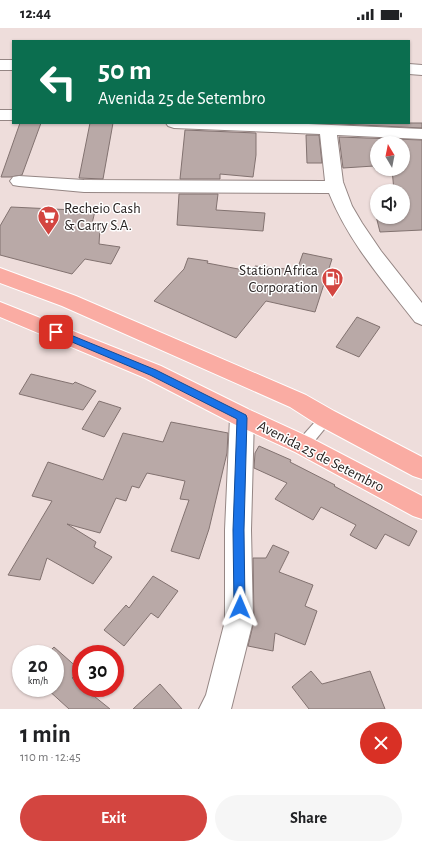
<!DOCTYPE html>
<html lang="en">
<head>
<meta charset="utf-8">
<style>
	:root { --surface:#fff; --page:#f6f6f6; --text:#202124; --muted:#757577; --accent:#d34540 }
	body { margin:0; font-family:"Alegreya Sans",sans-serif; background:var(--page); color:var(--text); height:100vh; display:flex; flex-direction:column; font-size:15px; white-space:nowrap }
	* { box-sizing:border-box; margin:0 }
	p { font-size:13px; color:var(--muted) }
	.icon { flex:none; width:22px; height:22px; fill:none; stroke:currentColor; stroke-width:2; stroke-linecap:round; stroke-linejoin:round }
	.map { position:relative; height:681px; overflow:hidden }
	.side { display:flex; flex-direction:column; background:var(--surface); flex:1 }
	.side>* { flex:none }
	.guide { position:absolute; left:12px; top:12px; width:398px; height:84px; border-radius:0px; box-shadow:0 1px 3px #0004; background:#0b6e4f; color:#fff; overflow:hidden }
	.needle { width:26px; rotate:350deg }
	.controls { position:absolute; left:370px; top:108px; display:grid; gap:8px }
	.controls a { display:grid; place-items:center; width:40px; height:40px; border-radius:50%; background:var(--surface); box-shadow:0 1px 3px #0004; font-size:20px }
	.speed { position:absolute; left:12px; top:617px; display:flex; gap:8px; font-size:20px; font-weight:700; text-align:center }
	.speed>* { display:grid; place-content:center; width:52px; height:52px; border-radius:50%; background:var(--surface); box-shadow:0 1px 3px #0004; line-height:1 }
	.speed small { font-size:10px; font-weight:400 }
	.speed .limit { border:6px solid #d22; background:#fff; color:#111 }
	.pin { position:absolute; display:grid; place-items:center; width:34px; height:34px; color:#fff; margin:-17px; border-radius:8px; box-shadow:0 2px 6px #0006 }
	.me { position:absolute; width:44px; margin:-22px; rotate:1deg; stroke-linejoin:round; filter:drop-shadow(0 0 3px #0008) }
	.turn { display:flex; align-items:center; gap:14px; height:84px; padding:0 20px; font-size:18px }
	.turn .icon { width:52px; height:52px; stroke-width:2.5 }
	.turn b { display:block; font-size:28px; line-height:34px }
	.round { display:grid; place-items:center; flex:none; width:42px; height:42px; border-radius:21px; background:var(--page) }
	.overview { display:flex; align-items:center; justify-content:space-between; height:68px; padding:0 20px }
	h1 { font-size:24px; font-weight:600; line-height:30px }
	.cta { display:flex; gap:8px; margin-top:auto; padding:8px 20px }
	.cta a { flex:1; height:46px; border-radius:24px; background:var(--accent); color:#fff; font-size:16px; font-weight:600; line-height:46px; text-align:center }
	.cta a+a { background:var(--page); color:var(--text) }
	.status { display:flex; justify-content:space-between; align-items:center; height:28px; padding:0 20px; background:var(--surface); direction:ltr }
	.status svg { height:11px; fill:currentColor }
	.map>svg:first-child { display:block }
	.building { fill:#b9a9a7; stroke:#827270 }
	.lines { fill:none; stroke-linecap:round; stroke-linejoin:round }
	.lane-casing { stroke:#958684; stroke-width:2 }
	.street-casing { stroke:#958684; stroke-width:2 }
	.highway-casing { stroke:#fff; stroke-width:2 }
	.lane { fill:#fff; fill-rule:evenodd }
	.street { fill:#fff; fill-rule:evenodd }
	.highway { fill:#faaca3; fill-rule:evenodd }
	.route { fill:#1a73e8; stroke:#114b97 }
	.labels { text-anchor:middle; stroke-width:3; stroke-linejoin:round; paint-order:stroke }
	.poi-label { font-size:15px; fill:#282221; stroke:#fff; text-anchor:start }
	.street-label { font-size:15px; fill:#282221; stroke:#fff }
</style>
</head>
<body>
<div class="status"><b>12:44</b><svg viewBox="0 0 49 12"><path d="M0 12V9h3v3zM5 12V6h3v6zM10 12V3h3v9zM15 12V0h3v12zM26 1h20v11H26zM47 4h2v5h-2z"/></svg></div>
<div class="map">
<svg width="422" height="681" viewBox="0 0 422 681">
	<rect width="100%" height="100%" fill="#eedddb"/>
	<path class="building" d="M20,95H41L22,147L11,149H1Z
		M90,95H113L103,151L79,150Z
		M320,95H422V100Z
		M185,102L256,105V127L253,149L220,146V151H180Z
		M306,107H319L322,135H307Z
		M339,109L422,112V202L380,204L374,180H377V189H403V163H394L392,141H403V115H377V140H374V138L343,140Z
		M179,166H218L216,182L265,185L263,203L177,197Z
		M11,179L95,183L91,200H100L99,216L120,219L111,236L85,231L72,246L0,227V198Z
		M303,225L332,231L315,284L266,273L236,310L154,273L184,241L188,230L208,233L207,235L254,244L255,238L297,242Z
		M357,289L380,299L359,329L336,319Z
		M31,346L73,356L75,354L96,363L83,382L19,366Z
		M99,373L121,380L104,409L82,401Z
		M171,394L228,405L227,425L209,501L199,531L171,523L189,472L180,471L185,453L147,445L139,460L132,458L126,473L116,470L100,505L67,496L96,514L94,519L112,529L93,556L47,530L40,552L8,547L52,473L32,468L48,434L103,452L123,405L163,414Z
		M259,418L291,432L290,434L335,457L334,458L417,503L409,518L385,506L376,521L350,507L356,497L321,479L313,492L275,471L287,455L254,440L255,425Z
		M273,517L289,524L279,544L313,557L305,578L317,583L305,617L275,605L273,623L248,618L254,593L253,530H266Z
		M153,548L178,563L158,590L151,585L124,618L104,602L126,577L129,580Z
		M54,619L80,642L72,650L81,657V660H84L110,681H69L46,660H55V626H47Z
		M311,643L322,656L370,643L385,681H309L292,659Z
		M160,656L182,681H133Z"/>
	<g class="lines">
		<defs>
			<path id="lane" d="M326,385L330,386L332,390L330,394L308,421L303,422L298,421L297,417L298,413L322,386Z"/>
			<path id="street" d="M0,32H13V42H0Z
				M409,36L422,37V47L409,46Z
				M0,82H13V92H0Z
				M166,95H286L422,101V111L337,107L343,154L352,178L362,195L381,223L422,275V297L415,294C383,253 348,213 329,165L84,164L19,158L13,157L10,153L13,149L19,148L84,152L325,153L320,106L174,100L168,98Z
				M242,380L250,382L254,389L251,502L253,593L231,681H199L206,667L225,593V502L230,389L234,382Z"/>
			<path id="highway" d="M0,240L76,268L306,367L334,383L422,429V451L413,448L318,397L290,379L62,278L0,255Z
				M0,274L161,338L250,382L311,410L422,468V491L413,488L295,424L234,396L145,350L0,289Z"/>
		</defs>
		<use href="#lane" class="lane-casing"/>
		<use href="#street" class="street-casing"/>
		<use href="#highway" class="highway-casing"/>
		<use href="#lane" class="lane"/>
		<use href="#street" class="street"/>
		<use href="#highway" class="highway"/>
	</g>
	<path class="route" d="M56,301L156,342L246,387L247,390L244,502L245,579L244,583L240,585L236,583L234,579L233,502L237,391L150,347L53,306L51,304Z"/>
	<defs>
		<symbol id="supermarket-pin" viewBox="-11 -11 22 30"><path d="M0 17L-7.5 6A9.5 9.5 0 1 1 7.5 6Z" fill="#d34540" stroke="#fff"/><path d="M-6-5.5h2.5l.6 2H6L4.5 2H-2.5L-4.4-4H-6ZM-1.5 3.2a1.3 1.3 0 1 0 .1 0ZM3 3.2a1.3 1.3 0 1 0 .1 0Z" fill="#fff"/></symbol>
		<symbol id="fuel-pin" viewBox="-11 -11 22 30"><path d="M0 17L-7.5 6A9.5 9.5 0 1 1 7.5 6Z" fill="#d34540" stroke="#fff"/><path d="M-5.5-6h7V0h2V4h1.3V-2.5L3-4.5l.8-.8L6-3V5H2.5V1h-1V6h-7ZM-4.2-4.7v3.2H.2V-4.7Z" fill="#fff"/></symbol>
	</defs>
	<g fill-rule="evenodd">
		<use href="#supermarket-pin" x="36" y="176" width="25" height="34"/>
		<use href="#fuel-pin" x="320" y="238" width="25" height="34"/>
	</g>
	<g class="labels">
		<g class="poi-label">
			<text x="64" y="185">Recheio Cash<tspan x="64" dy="17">&amp; Carry S.A.</tspan></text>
			<text x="318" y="247" text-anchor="end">Station Africa<tspan x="318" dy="17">Corporation</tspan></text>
		</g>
		<g class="street-label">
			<text transform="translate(321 428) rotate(27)" y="5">Avenida 25 de Setembro</text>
		</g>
	</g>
</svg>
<div class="controls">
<a><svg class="needle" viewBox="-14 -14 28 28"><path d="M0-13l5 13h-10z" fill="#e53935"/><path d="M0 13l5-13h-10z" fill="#757577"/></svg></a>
<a><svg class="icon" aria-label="sound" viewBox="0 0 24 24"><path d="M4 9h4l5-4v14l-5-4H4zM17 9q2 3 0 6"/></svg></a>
</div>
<div class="speed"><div>20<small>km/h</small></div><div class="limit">30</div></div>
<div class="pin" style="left:56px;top:304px;background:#d93025"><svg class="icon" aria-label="arrive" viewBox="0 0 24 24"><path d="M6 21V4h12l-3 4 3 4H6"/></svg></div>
<svg class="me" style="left:240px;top:579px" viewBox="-20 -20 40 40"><path d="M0-17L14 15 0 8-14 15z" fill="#1a73e8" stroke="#fff" stroke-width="4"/></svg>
<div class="guide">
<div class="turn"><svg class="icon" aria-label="left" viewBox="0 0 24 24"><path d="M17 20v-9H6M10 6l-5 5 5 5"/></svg><div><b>50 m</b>Avenida 25 de Setembro</div></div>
</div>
</div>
<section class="side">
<div class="overview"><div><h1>1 min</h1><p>110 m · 12:45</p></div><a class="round" style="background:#d93025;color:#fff"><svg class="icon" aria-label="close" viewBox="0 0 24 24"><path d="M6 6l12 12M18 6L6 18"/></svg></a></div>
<div class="cta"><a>Exit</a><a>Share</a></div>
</section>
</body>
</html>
